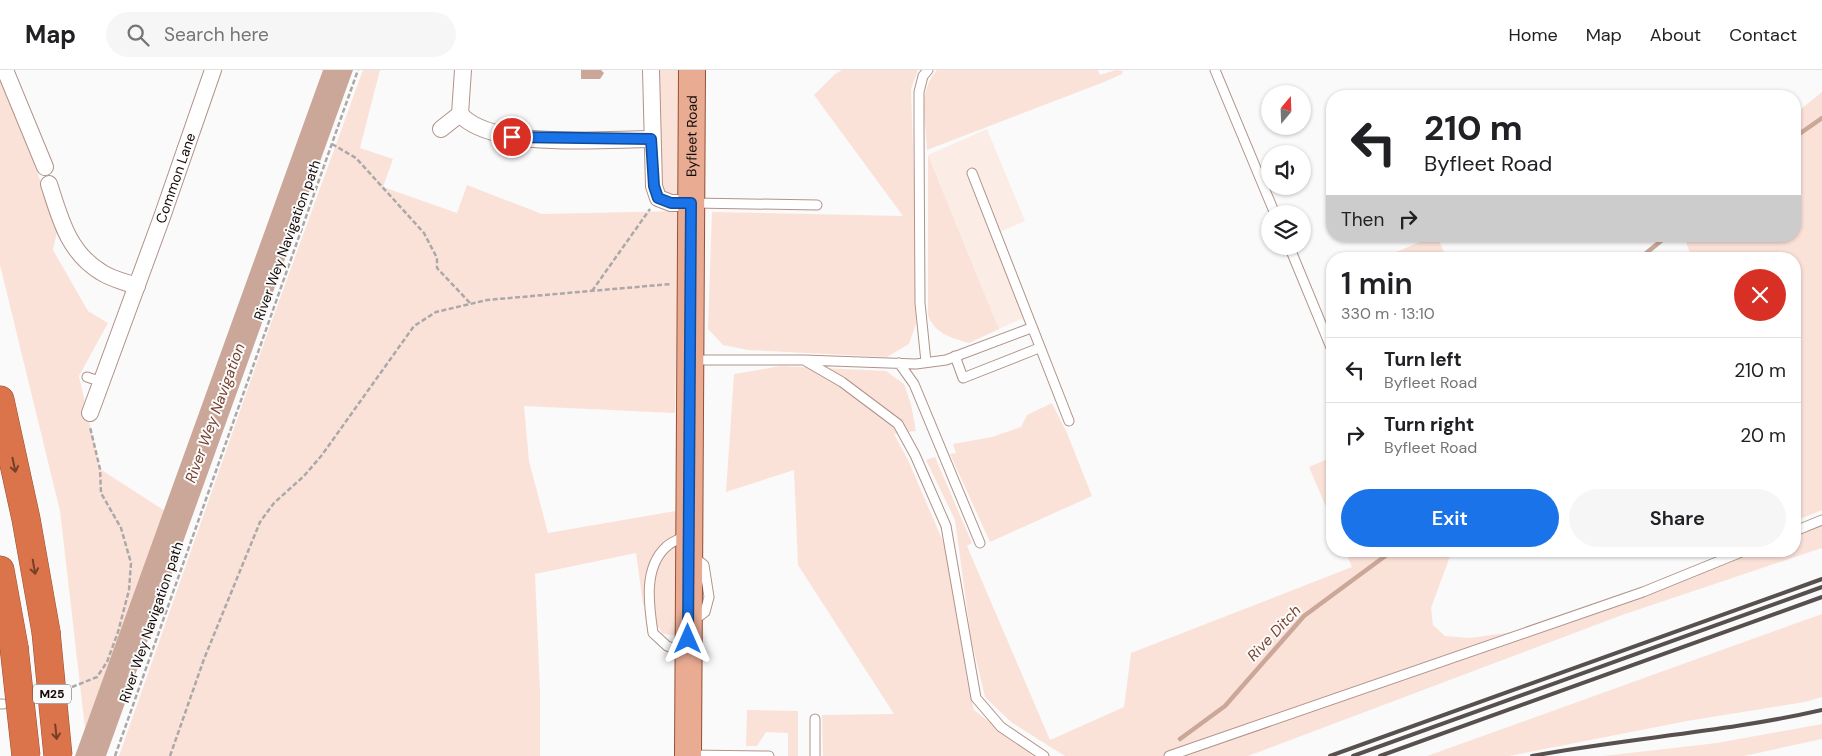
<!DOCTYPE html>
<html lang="en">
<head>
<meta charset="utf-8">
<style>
	:root { --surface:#fff; --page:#f6f6f6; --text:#202124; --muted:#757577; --line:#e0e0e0; --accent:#1a73e8 }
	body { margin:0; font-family:"DM Sans",sans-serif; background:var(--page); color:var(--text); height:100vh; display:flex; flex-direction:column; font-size:19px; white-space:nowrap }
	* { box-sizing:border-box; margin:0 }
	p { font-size:16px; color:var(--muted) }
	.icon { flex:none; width:28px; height:28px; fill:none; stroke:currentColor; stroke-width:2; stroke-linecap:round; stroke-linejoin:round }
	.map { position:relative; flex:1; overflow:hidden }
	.drawer { position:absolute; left:1326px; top:182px; width:475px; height:305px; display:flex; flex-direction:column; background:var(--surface); border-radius:20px; box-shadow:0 1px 4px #0004 }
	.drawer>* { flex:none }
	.guide { position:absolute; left:1326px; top:20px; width:475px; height:152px; border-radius:20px; box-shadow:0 1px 4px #0004; background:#fff; color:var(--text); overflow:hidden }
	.needle { width:32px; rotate:19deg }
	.tools { position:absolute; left:1261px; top:15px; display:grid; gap:10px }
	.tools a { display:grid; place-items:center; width:50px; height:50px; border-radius:50%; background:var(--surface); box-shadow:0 1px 4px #0004; font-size:25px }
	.pin { position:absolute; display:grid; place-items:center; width:42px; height:42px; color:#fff; margin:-21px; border:2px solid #fff; border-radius:50%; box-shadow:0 1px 5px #0007 }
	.me { position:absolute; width:55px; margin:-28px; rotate:0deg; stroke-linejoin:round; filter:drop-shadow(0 0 4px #0008) }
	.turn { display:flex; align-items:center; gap:18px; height:105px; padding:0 15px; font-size:22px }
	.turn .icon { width:65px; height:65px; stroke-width:2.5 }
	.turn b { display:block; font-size:35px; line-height:42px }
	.then { display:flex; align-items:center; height:48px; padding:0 15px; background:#0003; gap:10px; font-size:19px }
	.round { display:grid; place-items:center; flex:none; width:52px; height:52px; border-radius:26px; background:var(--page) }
	.head { display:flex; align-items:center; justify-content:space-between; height:85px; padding:0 15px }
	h1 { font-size:30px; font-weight:600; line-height:38px }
	.cta { display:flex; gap:10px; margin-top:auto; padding:10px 15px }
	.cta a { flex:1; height:58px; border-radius:30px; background:var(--accent); color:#fff; font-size:20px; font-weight:600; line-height:58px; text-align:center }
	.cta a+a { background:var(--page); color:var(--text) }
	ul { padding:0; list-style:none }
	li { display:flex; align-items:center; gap:15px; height:65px; padding:0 15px; border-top:1px solid var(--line) }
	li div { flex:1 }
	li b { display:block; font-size:19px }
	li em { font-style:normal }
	header { display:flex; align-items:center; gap:30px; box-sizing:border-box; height:70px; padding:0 25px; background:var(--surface); border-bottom:1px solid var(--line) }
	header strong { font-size:24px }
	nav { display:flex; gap:28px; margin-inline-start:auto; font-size:18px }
	.search { width:350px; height:45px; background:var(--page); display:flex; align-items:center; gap:12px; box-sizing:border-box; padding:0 18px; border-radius:28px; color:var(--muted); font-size:19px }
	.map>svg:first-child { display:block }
	.built { fill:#fbece6 }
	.green { fill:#fbe2d9 }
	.water { fill:#cba799 }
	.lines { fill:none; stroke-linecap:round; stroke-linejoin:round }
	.stream { stroke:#cba799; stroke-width:4.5 }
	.lane-casing { stroke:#b09389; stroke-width:11 }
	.street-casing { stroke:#b09389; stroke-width:18 }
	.primary-casing { stroke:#954f33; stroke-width:28 }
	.highway-casing { stroke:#954f33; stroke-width:29 }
	.path { stroke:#aba8a7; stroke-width:2.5; stroke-dasharray:5 2.5; stroke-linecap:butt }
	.lane { stroke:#fff; stroke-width:9 }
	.street { stroke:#fff; stroke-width:16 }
	.primary { stroke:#e9ac93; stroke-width:26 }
	.highway { stroke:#db744b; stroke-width:28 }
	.rail { stroke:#57504e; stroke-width:4 }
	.highway-bridge-casing { stroke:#954f33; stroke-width:29; stroke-linecap:butt }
	.highway-bridge { stroke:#db744b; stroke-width:28 }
	.oneway { stroke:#773e28 }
	.route-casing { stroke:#114b97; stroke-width:12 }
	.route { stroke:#1a73e8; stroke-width:9 }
	.labels { text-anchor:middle; stroke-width:4; stroke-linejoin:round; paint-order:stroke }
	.shield { fill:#fafafa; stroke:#58514f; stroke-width:1 }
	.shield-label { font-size:12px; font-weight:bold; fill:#130906 }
	.street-label { font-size:14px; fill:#130906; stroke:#fafafa }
	.water-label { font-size:15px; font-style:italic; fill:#774431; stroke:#fafafa }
</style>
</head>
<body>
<header>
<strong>Map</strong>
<div class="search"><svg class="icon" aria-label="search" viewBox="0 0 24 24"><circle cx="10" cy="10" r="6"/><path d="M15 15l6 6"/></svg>Search here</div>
<nav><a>Home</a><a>Map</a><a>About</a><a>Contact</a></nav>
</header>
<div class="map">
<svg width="1822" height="686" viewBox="0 0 1822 686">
	<rect width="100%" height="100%" fill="#fafafa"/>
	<path class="built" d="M987,59L1025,151L998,163L1032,244L999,259L928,85Z"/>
	<path class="green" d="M363,0H380L360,78L393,89L383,117L457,143L467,115L542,144L679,141L675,343L524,336L529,391L548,463L681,440L677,563L674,565L663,564L643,534L636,483L535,504L540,620V686H119L266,267Z
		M651,0H692L691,116L670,129L658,128Z
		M842,0H918L911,19L916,166V254L909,274L887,287L748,280L723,275L708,259L712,142L903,146L814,25L835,4Z
		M937,0H1098L1100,5L1116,0L1123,1L1122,4L1104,12L927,80C926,51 917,22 937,0Z
		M0,5L58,157L53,180L88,241L108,253L79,306L100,399L165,441L85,658L60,441L0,195Z
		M1822,22V440L1795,451V189H1692L1684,166H1795V44Z
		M928,85L999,259L969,273C951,268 934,263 928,245Z
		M1426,166H1437L1447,189H1380L1427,169Z
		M781,296L886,301L904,314L911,334L916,361L894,364L908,390L945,476L967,610L974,640L1033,686H823L822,645L894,644L798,495L794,400L726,422L734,304Z
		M1052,333L1067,363L1092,426L990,472L950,384L956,383L953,374L992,367L1021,357L1027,345Z
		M935,387L972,473L967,476L1050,670L1124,637L1131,583L1352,497L1345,481H1452L1431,538L1433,555L1445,566L1470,568L1506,563L1567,549L1744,481H1795V461L1822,450V478L1622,545L1248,686H1065L1011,652L985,627L971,568L955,450L926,390Z
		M1332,387V451L1309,397Z
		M1822,544V627L1805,632L1687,651L1509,686H1427Z
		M747,640L798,641V686H788V663L766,662L757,676H746Z
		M1822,654V669L1744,686H1603L1717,673Z"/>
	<path class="water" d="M323,0H353L106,686H75Z
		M581,0H601L604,3L600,9H581Z"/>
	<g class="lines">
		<path class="stream" d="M1795,67L1822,48
			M1639,189L1667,166
			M1180,669L1225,636L1304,546L1392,481"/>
		<defs>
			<path id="lane" d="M1215,0L1275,144
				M972,103L1069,351
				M694,133L817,135
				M1289,176L1332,280
				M955,286L963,308L1039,278
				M692,290H804L916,294L946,290L1031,258
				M804,290L842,312L898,354L915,385L946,456L976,628L1001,657L1044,686
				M926,292L920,233L919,60V22L923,6L928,0
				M899,293L914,314L980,473
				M87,307L102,312
				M1795,461L1822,450
				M692,552L705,542L709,527L704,495L694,487
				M685,582L667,576L653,563C649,536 643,498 666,477C671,472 680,469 686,465
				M0,634H3
				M690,685L769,686
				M815,686V649
				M1169,686L1643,522L1744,481"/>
			<g id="street">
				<path d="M5,0L45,97"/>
				<path d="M651,0L654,116L658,128L671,133H691"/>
				<path d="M460,44C491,80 604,69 651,69"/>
				<path d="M441,59L460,44L463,0"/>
				<path d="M49,114C60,148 68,182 101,202C111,209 125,212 137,216"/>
				<path id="s1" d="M90,343L162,147L213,0"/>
			</g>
			<g id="primary">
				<path id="s2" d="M688,686L692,0"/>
			</g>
			<path id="highway" d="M0,330L26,449L46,562
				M0,500L14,577"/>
		</defs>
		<use href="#lane" class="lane-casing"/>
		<use href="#street" class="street-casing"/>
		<use href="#primary" class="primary-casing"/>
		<use href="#highway" class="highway-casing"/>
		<path class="path" d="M332,74L356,88L424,163L437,188V198L470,233
			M592,221L650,139
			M72,617L97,607L107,592L118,562L129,520L131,493L121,458L101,423L100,399L90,357
			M115,686L358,0
			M170,686L204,589L260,452L274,433L304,406L322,385L414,256L436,242L487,230L671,214"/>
		<use href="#lane" class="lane"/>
		<use href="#street" class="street"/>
		<use href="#primary" class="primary"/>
		<use href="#highway" class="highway"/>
		<path class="rail" d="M1330,686L1822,509
			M1353,686L1822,517
			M1380,686L1822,527
			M1532,686C1628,668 1726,662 1822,640"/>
		<defs>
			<path id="highway-bridge" d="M46,562L58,686
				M14,577L26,686"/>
		</defs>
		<use href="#highway-bridge" class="highway-bridge-casing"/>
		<use href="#highway-bridge" class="highway-bridge"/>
	</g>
	<defs><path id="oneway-shaft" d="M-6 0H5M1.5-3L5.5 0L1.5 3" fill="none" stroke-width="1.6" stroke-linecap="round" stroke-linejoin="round" transform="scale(1.25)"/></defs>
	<g class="oneway">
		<use href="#oneway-shaft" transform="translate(14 395) rotate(78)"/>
		<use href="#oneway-shaft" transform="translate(34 497) rotate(80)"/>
		<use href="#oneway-shaft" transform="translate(56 662) rotate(84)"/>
	</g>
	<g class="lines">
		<defs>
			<path id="route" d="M512,67L651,69L654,116L658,128L671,133H691L688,569"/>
		</defs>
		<use href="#route" class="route-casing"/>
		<use href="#route" class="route"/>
	</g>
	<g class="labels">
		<rect class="shield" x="33" y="614.5" width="38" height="19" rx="4"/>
		<g class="shield-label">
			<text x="52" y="628">M25</text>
		</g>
		<g class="street-label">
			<text dy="5" stroke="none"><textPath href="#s2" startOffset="620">Byfleet Road</textPath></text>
			<text dy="5" stroke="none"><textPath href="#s1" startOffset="250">Common Lane</textPath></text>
			<text transform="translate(287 170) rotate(-70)" y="5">River Wey Navigation path</text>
			<text transform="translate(151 552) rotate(-71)" y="5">River Wey Navigation path</text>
		</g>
		<g class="water-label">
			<text transform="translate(215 343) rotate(-70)" y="5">River Wey Navigation</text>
			<text transform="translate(1274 563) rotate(-47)" y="5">Rive Ditch</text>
		</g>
	</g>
</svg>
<div class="tools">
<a><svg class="needle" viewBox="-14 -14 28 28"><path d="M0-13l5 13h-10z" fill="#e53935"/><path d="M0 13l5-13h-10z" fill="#757577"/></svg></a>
<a><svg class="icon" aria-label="sound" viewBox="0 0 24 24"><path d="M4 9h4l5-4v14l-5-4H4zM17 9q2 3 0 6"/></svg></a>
<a><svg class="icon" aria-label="layers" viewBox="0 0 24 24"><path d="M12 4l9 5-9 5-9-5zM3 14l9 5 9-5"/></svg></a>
</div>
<div class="pin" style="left:512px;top:67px;background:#d93025"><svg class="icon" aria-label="arrive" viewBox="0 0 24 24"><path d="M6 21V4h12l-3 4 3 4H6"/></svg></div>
<svg class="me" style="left:688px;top:569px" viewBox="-20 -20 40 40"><path d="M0-17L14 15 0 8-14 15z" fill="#1a73e8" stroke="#fff" stroke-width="4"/></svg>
<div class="guide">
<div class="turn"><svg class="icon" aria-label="left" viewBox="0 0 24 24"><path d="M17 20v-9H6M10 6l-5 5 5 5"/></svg><div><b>210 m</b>Byfleet Road</div></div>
<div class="then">Then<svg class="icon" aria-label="right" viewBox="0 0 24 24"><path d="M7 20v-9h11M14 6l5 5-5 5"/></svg></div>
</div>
<section class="drawer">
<div class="head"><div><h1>1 min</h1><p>330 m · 13:10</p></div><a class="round" style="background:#d93025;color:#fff"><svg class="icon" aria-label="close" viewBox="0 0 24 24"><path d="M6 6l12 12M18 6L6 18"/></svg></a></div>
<ul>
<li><svg class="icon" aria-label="left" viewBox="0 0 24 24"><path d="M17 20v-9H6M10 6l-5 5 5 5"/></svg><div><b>Turn left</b><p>Byfleet Road</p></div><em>210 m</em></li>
<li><svg class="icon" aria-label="right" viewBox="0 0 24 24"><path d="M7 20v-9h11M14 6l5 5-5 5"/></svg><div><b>Turn right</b><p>Byfleet Road</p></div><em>20 m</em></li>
</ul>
<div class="cta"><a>Exit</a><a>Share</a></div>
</section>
</div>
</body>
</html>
